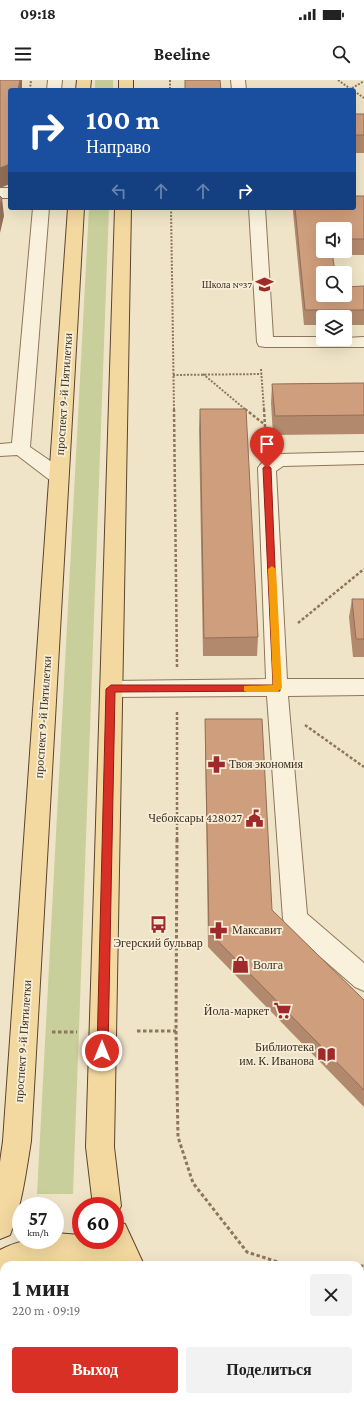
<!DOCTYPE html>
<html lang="ru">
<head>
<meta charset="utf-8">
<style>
	:root { --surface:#fff; --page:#f2f2f2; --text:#222; --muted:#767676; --accent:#d93025 }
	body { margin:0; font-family:"Crimson Pro",serif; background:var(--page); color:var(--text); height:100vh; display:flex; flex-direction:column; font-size:15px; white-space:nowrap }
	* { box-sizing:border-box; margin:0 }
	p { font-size:13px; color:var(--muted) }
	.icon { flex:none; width:22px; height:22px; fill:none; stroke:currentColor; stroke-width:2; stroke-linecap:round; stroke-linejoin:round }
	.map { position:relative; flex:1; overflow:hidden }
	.panel { position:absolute; left:0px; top:1181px; width:364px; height:140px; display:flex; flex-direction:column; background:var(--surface); border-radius:12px 12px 0 0; box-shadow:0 4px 16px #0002 }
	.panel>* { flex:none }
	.hud { position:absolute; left:8px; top:8px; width:348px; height:122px; border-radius:4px; box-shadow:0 4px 16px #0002; background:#1a4fa0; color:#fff; overflow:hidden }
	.fabs { position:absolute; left:316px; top:142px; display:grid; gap:8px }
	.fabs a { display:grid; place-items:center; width:36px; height:36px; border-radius:4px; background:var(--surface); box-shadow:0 4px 16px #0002; font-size:20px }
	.speed { position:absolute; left:12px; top:1117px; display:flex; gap:8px; font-size:20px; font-weight:700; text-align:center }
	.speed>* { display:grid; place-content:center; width:52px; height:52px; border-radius:50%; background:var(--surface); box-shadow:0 4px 16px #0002; line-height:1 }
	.speed small { font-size:10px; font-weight:400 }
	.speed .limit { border:6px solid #d22; background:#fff; color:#111 }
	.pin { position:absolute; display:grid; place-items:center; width:34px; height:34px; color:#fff; margin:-41px -17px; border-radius:50% 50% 50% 0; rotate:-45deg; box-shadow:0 0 4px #0007 }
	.pin .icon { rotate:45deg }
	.me { position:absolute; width:44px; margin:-22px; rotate:0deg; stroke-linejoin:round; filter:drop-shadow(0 0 3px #0008) }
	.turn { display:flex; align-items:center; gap:14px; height:84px; padding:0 12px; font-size:18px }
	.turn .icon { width:52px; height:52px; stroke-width:2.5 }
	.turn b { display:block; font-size:28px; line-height:34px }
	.lanes { display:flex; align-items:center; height:38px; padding:0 12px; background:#0003; justify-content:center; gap:20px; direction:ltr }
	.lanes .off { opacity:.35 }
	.round { display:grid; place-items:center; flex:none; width:42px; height:42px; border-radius:4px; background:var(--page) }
	.headline { display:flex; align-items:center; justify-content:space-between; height:68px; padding:0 12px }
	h1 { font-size:24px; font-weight:700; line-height:30px }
	.button { display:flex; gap:8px; margin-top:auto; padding:8px 12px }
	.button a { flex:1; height:46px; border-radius:4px; background:var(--accent); color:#fff; font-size:16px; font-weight:700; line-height:46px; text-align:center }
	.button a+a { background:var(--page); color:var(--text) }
	.status { display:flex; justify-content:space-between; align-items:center; height:28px; padding:0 20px; background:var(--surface); direction:ltr }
	.status svg { height:11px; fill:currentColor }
	header { display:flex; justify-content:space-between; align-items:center; height:52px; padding:0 12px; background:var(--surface); font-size:18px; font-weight:700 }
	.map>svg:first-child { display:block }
	.green { fill:#c9cf9b }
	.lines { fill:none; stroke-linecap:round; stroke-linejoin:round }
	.minor-casing { stroke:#8d765c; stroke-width:2 }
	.major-casing { stroke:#5b4430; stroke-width:2 }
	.path-far2 { stroke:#8d765c; stroke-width:2; stroke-dasharray:2 1.5; stroke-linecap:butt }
	.path-far1 { stroke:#8d765c; stroke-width:2.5; stroke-dasharray:3 2; stroke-linecap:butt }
	.path { stroke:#8d765c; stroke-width:3; stroke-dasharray:3.5 2.5; stroke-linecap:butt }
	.minor { fill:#faf1dc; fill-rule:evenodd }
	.major { fill:#f3d9a0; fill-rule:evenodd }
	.wall { fill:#b2896c; fill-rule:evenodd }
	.shaded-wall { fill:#916f58 }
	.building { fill:#cf9f7d; stroke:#916f58 }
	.route { fill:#d93025; stroke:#8d1f18 }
	.slow { fill:#f59e0b }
	.labels { text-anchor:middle; stroke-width:3.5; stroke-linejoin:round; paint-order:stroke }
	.far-poi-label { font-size:10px; fill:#3d2e20; stroke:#f7eed8; text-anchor:end }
	.street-label { font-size:12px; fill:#3d2e20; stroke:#f7eed8 }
	.poi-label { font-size:12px; fill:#3d2e20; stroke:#f7eed8; text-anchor:start }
</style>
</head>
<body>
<div class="status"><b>09:18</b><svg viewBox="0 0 49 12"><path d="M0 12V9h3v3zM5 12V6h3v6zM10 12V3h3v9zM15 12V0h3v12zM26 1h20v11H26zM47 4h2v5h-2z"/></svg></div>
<header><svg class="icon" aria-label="menu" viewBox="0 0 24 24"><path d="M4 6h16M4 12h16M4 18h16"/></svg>Beeline<svg class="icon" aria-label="search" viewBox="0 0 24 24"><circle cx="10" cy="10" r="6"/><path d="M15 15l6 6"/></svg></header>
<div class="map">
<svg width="364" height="1321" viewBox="0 0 364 1321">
	<rect width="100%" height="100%" fill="#f0e4c8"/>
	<path class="green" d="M95,0H113V10H95Z
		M89,128H109L73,1114H37Z
		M4,1209V1317H163V1321H0V1212Z"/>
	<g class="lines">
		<defs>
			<path id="minor" d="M48,0H62L61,10H47Z
				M231,0H245L246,10H232Z
				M0,108H10V118H0Z
				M33,128H49L30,367L65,391L67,396L65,401L58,402L51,401L17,375L0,376V364L12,363Z
				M249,128H265L273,257H323V259L364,257V267H265L259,266L257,262Z
				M364,372V384L283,386L276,391L287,599H364V615L288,616L307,834L364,883V911L355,907L286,847L283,839L267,616L111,617L103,615L100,609L103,603L111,601L266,599L258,388C262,381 271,376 279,374Z"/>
			<path id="major" d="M77,0H91L90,10H76Z
				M119,0H133V10H119Z
				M68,128H84L31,1061C26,1092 22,1125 10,1155L0,1159V1082L3,1061Z
				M115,128H131L114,1067L121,1126L115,1137V1126H93L86,1067Z
				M115,1140L125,1144L144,1185H89L61,1181L32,1185H4V1199L0,1200V1170C20,1159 33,1160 55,1160V1153L81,1155V1160H115Z
				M364,1249V1279L360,1280V1250Z
				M364,1291V1321H357L349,1317H360V1292Z
				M170,1317H200V1321H170Z
				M268,1317H305L304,1321H267Z"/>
		</defs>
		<use href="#minor" class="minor-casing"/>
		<use href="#major" class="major-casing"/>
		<path class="path-far2" d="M170,0V10
			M338,0L352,10
			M30,10L31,0
			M349,10L364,1
			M354,11L364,18
			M171,128L174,330
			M261,289L264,330
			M203,294L246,330
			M173,295L262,294"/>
		<path class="path-far1" d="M174,329L177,587
			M245,329L264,344
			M264,329L266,364
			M298,543L364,489
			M305,645L364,687
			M177,760V630"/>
		<path class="path" d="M177,759L176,951L178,1057L193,1103L247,1172L287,1185
			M137,951H176
			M52,952H77
			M360,1186H364"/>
		<use href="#minor" class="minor"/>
		<use href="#major" class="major"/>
	</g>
	<path class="wall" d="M354,34H364V73H354Z
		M364,116V175H333L323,215L364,206V245H345V237H323V245H304L293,132V128H354ZM323,149H345V171H323Z
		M364,303V354L273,355L271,323L272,304Z
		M200,329L258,557L257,576H203L199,349Z
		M352,519H364V577H353L349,537Z
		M205,639L272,830L364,920V1027L208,867L205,657Z"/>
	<path class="shaded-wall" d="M20,0H22V10H18Z
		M10,73V104L0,108V88Z
		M2,118L4,136L0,153V126Z"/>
	<path class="building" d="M0,0H20L18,10H10V73L8,85L0,88Z
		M185,0H220L221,10H185Z
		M354,34H364V55H354Z
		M0,116L2,118L0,126Z
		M354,116H364V159H345V149H323V171H332L335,193H323V215H345V207L364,206V230H305L295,128H354Z
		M364,303V335L275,336L272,304Z
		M200,329H246L258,557L204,558Z
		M352,519H364V559H356Z
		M205,639H262L272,830L364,920V1010L209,852Z"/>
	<path class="route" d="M267,385L271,388L280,611L115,612L108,971L106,975L102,976L99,975L97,971L106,609L111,605H273L263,388Z"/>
	<path class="slow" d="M272,486L276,489L282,608L277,612H247L244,611V606L273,605L268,489Z"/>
	<defs>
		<symbol id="school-bare" viewBox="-9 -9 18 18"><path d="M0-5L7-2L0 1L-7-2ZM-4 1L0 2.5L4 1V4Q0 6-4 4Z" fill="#9e2a2b" stroke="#f7eed8" stroke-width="2.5" paint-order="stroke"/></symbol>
		<symbol id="pharmacy-bare" viewBox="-9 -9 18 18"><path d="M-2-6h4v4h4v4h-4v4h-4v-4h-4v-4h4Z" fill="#9e2a2b" stroke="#f7eed8" stroke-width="2.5" paint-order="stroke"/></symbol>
		<symbol id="civic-bare" viewBox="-9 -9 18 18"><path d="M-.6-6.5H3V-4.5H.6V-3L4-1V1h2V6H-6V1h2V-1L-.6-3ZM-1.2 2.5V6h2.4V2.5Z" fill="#9e2a2b" stroke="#f7eed8" stroke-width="2.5" paint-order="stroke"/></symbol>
		<symbol id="bus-bare" viewBox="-9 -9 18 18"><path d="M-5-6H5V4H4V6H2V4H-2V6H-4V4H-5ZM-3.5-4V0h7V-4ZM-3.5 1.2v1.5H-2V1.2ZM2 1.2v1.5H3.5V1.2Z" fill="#9e2a2b" stroke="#f7eed8" stroke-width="2.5" paint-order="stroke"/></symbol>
		<symbol id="shop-bare" viewBox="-9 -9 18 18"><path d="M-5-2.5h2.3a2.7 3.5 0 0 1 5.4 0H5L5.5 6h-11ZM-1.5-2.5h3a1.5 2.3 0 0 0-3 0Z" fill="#9e2a2b" stroke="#f7eed8" stroke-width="2.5" paint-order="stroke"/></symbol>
		<symbol id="supermarket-bare" viewBox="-9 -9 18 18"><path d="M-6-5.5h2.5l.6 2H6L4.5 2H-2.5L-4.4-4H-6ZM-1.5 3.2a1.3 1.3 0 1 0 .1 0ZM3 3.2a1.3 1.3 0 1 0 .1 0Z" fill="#9e2a2b" stroke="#f7eed8" stroke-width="2.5" paint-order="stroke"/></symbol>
		<symbol id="library-bare" viewBox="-9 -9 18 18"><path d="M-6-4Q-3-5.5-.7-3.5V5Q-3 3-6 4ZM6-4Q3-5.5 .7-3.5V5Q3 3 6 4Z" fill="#9e2a2b" stroke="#f7eed8" stroke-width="2.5" paint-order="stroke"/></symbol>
	</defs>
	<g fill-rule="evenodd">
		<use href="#school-bare" x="252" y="192" width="25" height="25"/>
		<use href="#pharmacy-bare" x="204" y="672" width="25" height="25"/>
		<use href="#civic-bare" x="242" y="726" width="25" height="25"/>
		<use href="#bus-bare" x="146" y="832" width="25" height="25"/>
		<use href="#pharmacy-bare" x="206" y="838" width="25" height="25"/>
		<use href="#shop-bare" x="228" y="872" width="25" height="25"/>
		<use href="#supermarket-bare" x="270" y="918" width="25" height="25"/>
		<use href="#library-bare" x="314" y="962" width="25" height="25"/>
	</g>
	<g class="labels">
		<g class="far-poi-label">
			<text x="252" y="208">Школа №37</text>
		</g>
		<g class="street-label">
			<text transform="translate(64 314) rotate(-86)" y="4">проспект 9-й Пятилетки</text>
			<text transform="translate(43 637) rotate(-86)" y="4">проспект 9-й Пятилетки</text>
			<text transform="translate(23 961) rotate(-86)" y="4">проспект 9-й Пятилетки</text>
		</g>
		<g class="poi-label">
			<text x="229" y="688">Твоя экономия</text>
			<text x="242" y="742" text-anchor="end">Чебоксары 428027</text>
			<text x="232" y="854">Максавит</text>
			<text x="158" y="867" text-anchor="middle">Эгерский бульвар</text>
			<text x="253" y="889">Волга</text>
			<text x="269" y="935" text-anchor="end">Йола-маркет</text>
			<text x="314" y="971" text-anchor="end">Библиотека<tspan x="314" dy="14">им. К. Иванова</tspan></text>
		</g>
	</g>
</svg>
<div class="fabs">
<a><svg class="icon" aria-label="sound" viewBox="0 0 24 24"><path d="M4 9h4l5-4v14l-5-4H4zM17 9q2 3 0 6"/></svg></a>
<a><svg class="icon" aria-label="search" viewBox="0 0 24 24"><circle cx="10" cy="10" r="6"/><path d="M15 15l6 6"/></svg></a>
<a><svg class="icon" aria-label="layers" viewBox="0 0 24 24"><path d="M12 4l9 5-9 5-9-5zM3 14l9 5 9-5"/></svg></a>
</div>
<div class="speed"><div>57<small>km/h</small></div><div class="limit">60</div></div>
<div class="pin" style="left:267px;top:388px;background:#d93025"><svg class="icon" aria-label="arrive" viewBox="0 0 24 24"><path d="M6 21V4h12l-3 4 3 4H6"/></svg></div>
<svg class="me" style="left:102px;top:971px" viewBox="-20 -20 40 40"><circle r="17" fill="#d93025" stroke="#fff" stroke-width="3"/><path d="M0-11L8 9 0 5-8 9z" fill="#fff"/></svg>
<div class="hud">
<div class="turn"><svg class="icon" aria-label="right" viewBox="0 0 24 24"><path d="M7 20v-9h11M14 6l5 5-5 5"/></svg><div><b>100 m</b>Направо</div></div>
<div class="lanes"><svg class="icon off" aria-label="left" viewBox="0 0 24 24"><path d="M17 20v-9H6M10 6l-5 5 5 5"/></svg><svg class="icon off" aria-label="ahead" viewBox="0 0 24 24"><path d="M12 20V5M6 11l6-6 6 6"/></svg><svg class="icon off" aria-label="ahead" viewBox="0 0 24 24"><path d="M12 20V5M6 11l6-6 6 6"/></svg><svg class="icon" aria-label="right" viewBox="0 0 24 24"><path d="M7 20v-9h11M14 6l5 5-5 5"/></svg></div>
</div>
<section class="panel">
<div class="headline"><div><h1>1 мин</h1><p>220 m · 09:19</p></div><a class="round"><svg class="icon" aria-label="close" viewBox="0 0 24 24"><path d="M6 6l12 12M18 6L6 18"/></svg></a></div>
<div class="button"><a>Выход</a><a>Поделиться</a></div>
</section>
</div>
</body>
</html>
